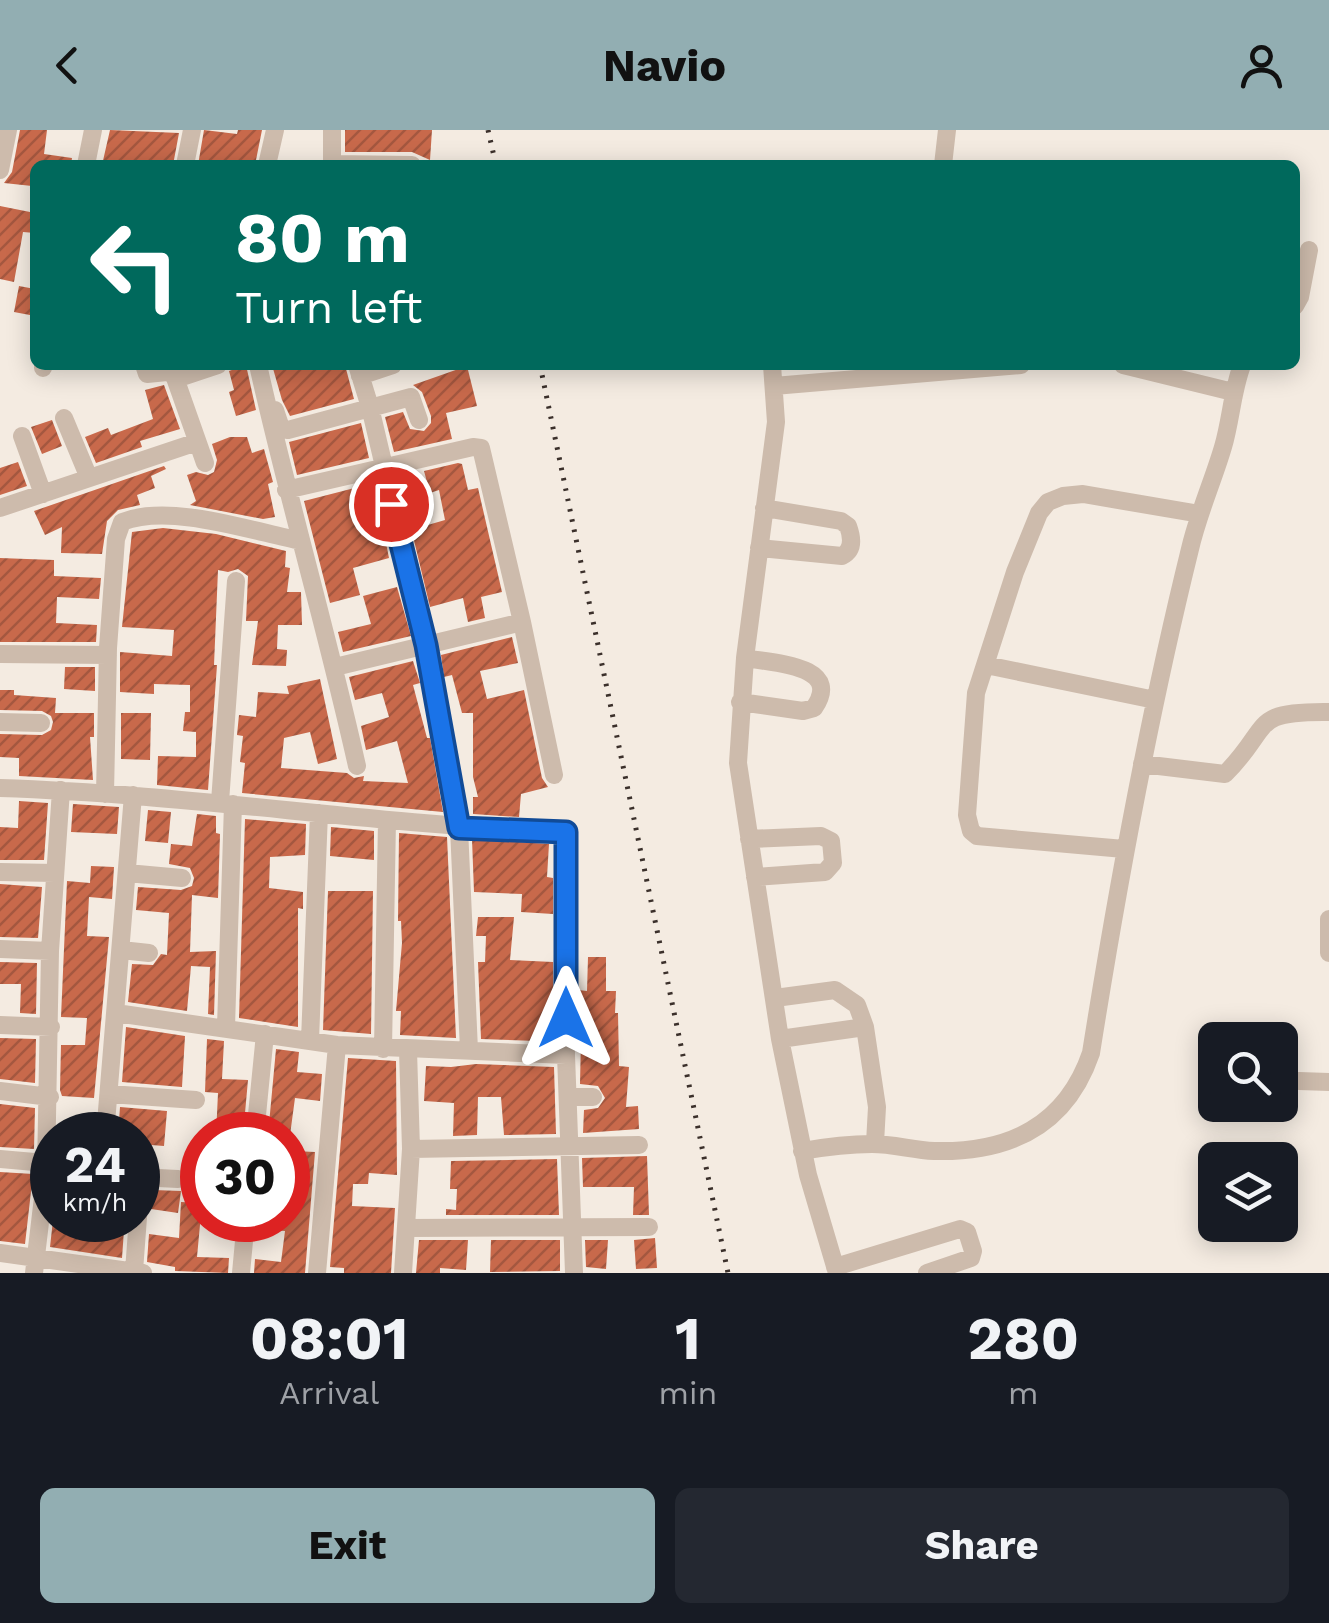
<!DOCTYPE html>
<html lang="en">
<head>
<meta charset="utf-8">
<style>
	:root { --surface:#171b24; --page:#242831; --text:#f1f3f6; --muted:#9ea1a6; --accent:#92aeb2 }
	body { margin:0; font-family:"Work Sans",sans-serif; background:var(--page); color:var(--text); height:100vh; display:flex; flex-direction:column; font-size:38px; white-space:nowrap }
	* { box-sizing:border-box; margin:0 }
	p { font-size:32px; color:var(--muted) }
	.icon { flex:none; width:55px; height:55px; fill:none; stroke:currentColor; stroke-width:2; stroke-linecap:round; stroke-linejoin:round }
	.map { position:relative; height:1143px; overflow:hidden }
	.drawer { display:flex; flex-direction:column; background:var(--surface); flex:1 }
	.drawer>* { flex:none }
	.hud { position:absolute; left:30px; top:30px; width:1270px; height:210px; border-radius:15px; box-shadow:0 5px 25px #0003; background:#00695c; color:#fff; overflow:hidden }
	.controls { position:absolute; left:1198px; top:892px; display:grid; gap:20px }
	.controls a { display:grid; place-items:center; width:100px; height:100px; border-radius:15px; background:var(--surface); box-shadow:0 5px 25px #0003; font-size:50px }
	.speed { position:absolute; left:30px; top:982px; display:flex; gap:20px; font-size:50px; font-weight:700; text-align:center }
	.speed>* { display:grid; place-content:center; width:130px; height:130px; border-radius:50%; background:var(--surface); box-shadow:0 5px 25px #0003; line-height:1 }
	.speed small { font-size:25px; font-weight:400 }
	.speed .limit { border:15px solid #d22; background:#fff; color:#111 }
	.pin { position:absolute; display:grid; place-items:center; width:85px; height:85px; color:#fff; margin:-42px; border:5px solid #fff; border-radius:50%; box-shadow:0 2px 10px #0007 }
	.me { position:absolute; width:110px; margin:-55px; rotate:0deg; stroke-linejoin:round; filter:drop-shadow(0 0 8px #0008) }
	.turn { display:flex; align-items:center; gap:35px; height:210px; padding:0 40px; font-size:45px }
	.turn .icon { width:130px; height:130px; stroke-width:2.5 }
	.turn b { display:block; font-size:70px; line-height:85px }
	.eta { display:flex; justify-content:space-evenly; align-items:center; height:170px; text-align:center }
	.eta b { font-size:60px; font-weight:700; line-height:70px }
	.button { display:flex; gap:20px; margin-top:auto; padding:20px 40px }
	.button a { flex:1; height:115px; border-radius:15px; background:var(--accent); color:#111; font-size:40px; font-weight:700; line-height:115px; text-align:center }
	.button a+a { background:var(--page); color:var(--text) }
	header { display:flex; justify-content:space-between; align-items:center; height:130px; padding:0 40px; background:var(--accent); color:#111; font-size:45px; font-weight:700 }
	.map>svg:first-child { display:block }
	.building { fill:url(#building-hatch) }
	.lines { fill:none; stroke-linecap:round; stroke-linejoin:round }
	.minor { stroke:#cdbbac; stroke-width:18 }
	.rail { stroke:#3b302b; stroke-width:5; stroke-dasharray:2.5 8; stroke-linecap:butt }
	.route-casing { stroke:#114b97; stroke-width:25 }
	.route { stroke:#1a73e8; stroke-width:18 }
</style>
</head>
<body>
<header><svg class="icon" aria-label="back" viewBox="0 0 24 24"><path d="M15 5l-7 7 7 7"/></svg>Navio<svg class="icon" aria-label="person" viewBox="0 0 24 24"><circle cx="12" cy="8" r="4"/><path d="M4 21q1-7 8-7t8 7"/></svg></header>
<div class="map">
<svg width="1329" height="1143" viewBox="0 0 1329 1143">
	<defs>
		<pattern id="building-hatch" width="6" height="6" patternUnits="userSpaceOnUse" patternTransform="scale(2.5)"><rect width="6" height="6" fill="#c8694b"/><path d="M-1 1l2-2M0 6l6-6M5 7l2-2" fill="none" stroke="#a4573f"/></pattern>
	</defs>
	<rect width="100%" height="100%" fill="#f4ebe1"/>
	<path class="building" d="M20,0H47L44,24L72,28L71,35H34L32,56L4,53L12,42Z
		M110,0L179,3L173,35H102Z
		M204,0L237,4L238,0H262L255,35H198Z
		M345,0H432L430,30L412,22H345Z
		M0,76L35,83V103L23,102L14,152L0,149Z
		M19,156L35,159V186L14,182Z
		M246,235L256,280L236,286L229,262L234,260L229,241Z
		M272,235H345L354,269L290,286L282,270Z
		M467,236L477,276L446,283L452,309L394,322L385,287L403,282L410,299L424,301L431,293V286L422,262L413,255Z
		M164,255L180,299L140,311L142,317L96,333L85,307L108,298L111,305L153,289L145,260Z
		M52,290L62,316L42,324L31,297Z
		M361,293L369,328L297,345L289,312Z
		M230,307H247L252,323L264,319L273,352L268,354L275,387L263,389L190,375L196,371L187,345L196,342L208,345L214,342L217,330L212,314Z
		M18,332L27,356L0,365V338Z
		M458,333L462,334L468,360L478,358L502,462L481,467L485,488L468,492L463,468L430,477L406,377L416,375L421,397L445,390L439,360L430,363L424,341Z
		M164,336L166,339L151,346L155,358L137,365L140,375L118,380L107,391L102,424L61,423L62,397L45,405L34,381Z
		M374,353L389,428L353,438L360,465L330,473L304,371Z
		M163,398L216,404L286,421L285,437L290,438L287,462H301L302,495H278L277,519L287,520L286,536L252,535L258,491H246L248,446L238,439L228,442L218,440L214,535H217L208,660L157,655L158,626L196,627V602L183,601L185,582H190V555L154,554V564L120,562V522L172,526L174,500L122,497L132,402Z
		M0,428L54,430V446L101,448L99,469L57,467L56,493L97,495L96,512H0Z
		M397,457L411,506L343,522L338,502L371,494L363,466Z
		M512,507L518,533L480,541L487,569L524,560L542,648L548,657L521,664L519,687L473,684V667H478L473,647V583H462L452,545L444,547L441,525Z
		M413,531L420,553L413,555L427,608H430L443,682L242,663L245,633L240,632L243,606L237,605L239,585L256,587L258,562L289,564L287,556L320,549L337,629L318,634L310,602L284,608L281,638L347,643L354,648L364,646L363,651L408,653L397,611L366,620L361,596L389,587L382,563L355,570L349,547Z
		M65,537H95V561L64,559Z
		M0,560H14V565L56,568L55,583H94V607H90L93,650L19,646V628L0,627V604L42,605L51,600L53,592L51,586L42,581L0,580Z
		M121,583H151L150,630L121,629Z
		M19,671L48,673L44,730H0V697L18,698Z
		M73,674L119,677L117,704L71,702Z
		M148,680L171,682L168,713L145,711Z
		M197,684L216,686V703L220,704L218,768L192,765L190,822L216,821L214,885L208,884L210,837L191,836L187,881L128,872L132,834L153,835L161,824L167,825L169,783L136,780L138,757L181,760L192,756L194,748L190,738L169,734L171,714L192,716Z
		M245,689L306,694L305,725L270,727L269,758L303,762V779L298,778V897L239,888Z
		M331,697L374,701V730L330,726Z
		M399,703L447,707L456,908L400,905L401,881H396L402,813L401,791H398Z
		M472,709L549,714L547,747L553,748V784L521,782L522,764L474,762Z
		M91,736L114,737L112,769L89,767L87,806L109,807L94,968L62,966L60,960L61,915H85L87,888L61,887L67,751L90,753Z
		M0,754L42,757L38,808L0,807Z
		M328,761H373L371,904L323,900Z
		M478,787H514L510,830L553,832V895L537,894V911L481,909L478,832H485L486,806H476Z
		M588,827H606V861H616L615,883H618L619,936L629,937L626,977L638,976L639,999L583,1003L584,980L598,978L605,968L598,956L580,954L581,908H587L586,873H578V860L587,861Z
		M0,832L37,833L36,884L20,883L21,854H0Z
		M126,897L185,906L182,957L122,952Z
		M0,908L36,909L35,953L0,949Z
		M207,909L224,911L222,949L248,950L243,1005H216L218,963L205,962Z
		M276,919L299,922L297,942L322,944L320,971L295,968L290,1005H268Z
		M348,928L396,931L397,1045L369,1043L368,1054H353L352,1076L395,1078L391,1143H344V1138L330,1137Z
		M476,934L554,937L556,1004L504,1005L501,967H478L477,1005L453,1006L454,973L424,971L426,936L451,937Z
		M0,974L35,978L34,1019L0,1017Z
		M120,977L167,981L164,1016L138,1014V1005H118Z
		M294,1021L315,1022L305,1143H254L255,1129L281,1132L285,1101L258,1099V1090H288V1049L292,1050Z
		M647,1026L649,1085H633L634,1057H583L582,1028Z
		M557,1029L559,1085H446V1079L456,1080L457,1059H450L451,1031Z
		M0,1042L33,1044L25,1114L0,1111Z
		M153,1060L181,1061L178,1083L151,1079Z
		M181,1072L202,1073L197,1127L229,1128L228,1143L175,1141V1137L147,1132L149,1104L179,1108Z
		M53,1090H87V1096L124,1100L122,1128L50,1117Z
		M655,1108L657,1138L636,1139L634,1110Z
		M419,1110H468L466,1140L440,1138V1143H416Z
		M491,1110H560V1141L490,1142Z
		M585,1110H608L606,1139L586,1137Z"/>
	<g class="lines">
		<path class="minor" d="M332,0V35
			M332,34L412,35
			M86,35L93,0
			M185,35L192,0
			M267,35L275,0
			M943,35L947,0
			M0,40L8,0
			M1295,176L1300,167L1309,120
			M144,235L147,244L167,242L174,245L205,333
			M258,235C288,369 327,501 357,636
			M357,235L370,277L426,515L459,698L469,920
			M772,235L776,292L745,528L738,633L780,909L808,1045L837,1143
			M1123,235L1233,262
			M43,238V235
			M360,246L393,235
			M176,249L218,235
			M774,256L1021,235
			M275,280L281,298L288,300L411,267L419,290
			M64,288L89,348
			M22,306L43,364
			M286,360L473,317L481,318L522,492L554,645
			M0,378L197,312
			M759,418L842,426C854,420 852,407 848,396L841,391L764,378
			M0,524L108,525
			M986,535L1155,570
			M335,537L522,492
			M740,572L803,581L814,578C844,535 772,533 745,528
			M0,592L41,593
			M1142,634L1225,644C1273,596 1248,581 1329,582
			M0,658C189,664 376,695 565,702L566,925L574,1143
			M105,664L108,518L116,409L122,392C170,373 251,401 301,411
			M220,672L236,451
			M749,709L821,706L831,711L833,733L825,742L755,747
			M1124,719L977,706L971,701L967,685L976,563L1015,442L1039,383L1048,372L1063,366L1083,364L1200,384
			M0,742L55,743
			M127,743L182,748
			M1329,789V823
			M0,819L50,821
			M121,820L149,823
			M775,868L835,860L857,875L865,897L780,909
			M116,883L337,915L566,925
			M0,895L51,897
			M226,897L233,674
			M865,897L877,977L875,1013
			M310,910L319,683
			M383,919L387,690
			M1299,951L1329,952
			M0,961L50,967
			M109,964L196,970
			M568,967H593
			M105,1005L133,665
			M255,1005L265,904
			M411,1019L639,1015
			M802,1021C825,1017 849,1014 872,1014C893,1014 913,1020 934,1021C1009,1023 1066,996 1091,923C1118,753 1149,585 1190,419C1198,384 1213,351 1223,317C1231,290 1232,262 1242,235
			M0,1029L46,1033
			M138,1047L178,1049
			M407,1098L649,1097
			M0,1123L143,1143
			M835,1137L960,1099L967,1102L973,1121L971,1128L927,1143
			M134,1141L141,1047
			M34,1143L46,1042L50,821L61,660
			M241,1143L246,1090
			M317,1143L337,915
			M403,1143L411,1019L408,920"/>
		<path class="rail" d="M488,0L496,35
			M540,235L728,1143"/>
	</g>
	<g class="lines">
		<defs>
			<path id="route" d="M391,374L426,515L459,698L566,702V888"/>
		</defs>
		<use href="#route" class="route-casing"/>
		<use href="#route" class="route"/>
	</g>
</svg>
<div class="controls">
<a><svg class="icon" aria-label="search" viewBox="0 0 24 24"><circle cx="10" cy="10" r="6"/><path d="M15 15l6 6"/></svg></a>
<a><svg class="icon" aria-label="layers" viewBox="0 0 24 24"><path d="M12 4l9 5-9 5-9-5zM3 14l9 5 9-5"/></svg></a>
</div>
<div class="speed"><div>24<small>km/h</small></div><div class="limit">30</div></div>
<div class="pin" style="left:391px;top:374px;background:#d93025"><svg class="icon" aria-label="arrive" viewBox="0 0 24 24"><path d="M6 21V4h12l-3 4 3 4H6"/></svg></div>
<svg class="me" style="left:566px;top:888px" viewBox="-20 -20 40 40"><path d="M0-17L14 15 0 8-14 15z" fill="#1a73e8" stroke="#fff" stroke-width="4"/></svg>
<div class="hud">
<div class="turn"><svg class="icon" aria-label="left" viewBox="0 0 24 24"><path d="M17 20v-9H6M10 6l-5 5 5 5"/></svg><div><b>80 m</b>Turn left</div></div>
</div>
</div>
<section class="drawer">
<div class="eta">
<div><b>08:01</b><p>Arrival</p></div>
<div><b>1</b><p>min</p></div>
<div><b>280</b><p>m</p></div>
</div>
<div class="button"><a>Exit</a><a>Share</a></div>
</section>
</body>
</html>
